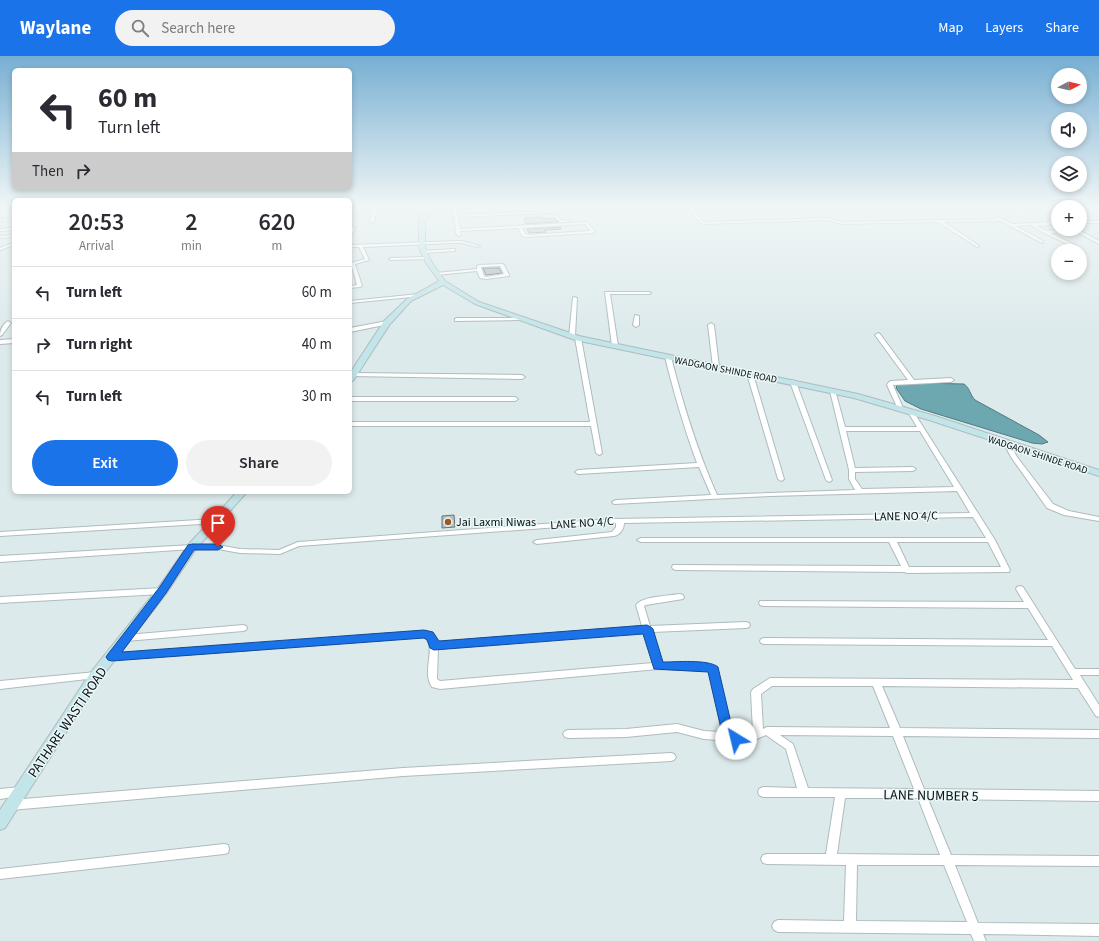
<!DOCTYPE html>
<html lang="en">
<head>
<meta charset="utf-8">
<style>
	:root { --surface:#fff; --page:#f2f2f3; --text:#2b2b33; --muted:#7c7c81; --line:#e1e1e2; --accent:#1a73e8 }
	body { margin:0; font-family:"Source Sans 3",sans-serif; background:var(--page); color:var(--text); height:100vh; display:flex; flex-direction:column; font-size:15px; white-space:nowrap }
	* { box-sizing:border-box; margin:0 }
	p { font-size:13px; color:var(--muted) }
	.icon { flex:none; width:22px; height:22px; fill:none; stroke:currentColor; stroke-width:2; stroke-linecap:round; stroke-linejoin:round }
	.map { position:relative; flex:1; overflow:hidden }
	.panel { position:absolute; left:12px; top:142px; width:340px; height:296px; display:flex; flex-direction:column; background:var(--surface); border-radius:6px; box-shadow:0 2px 6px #0003 }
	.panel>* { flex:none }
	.top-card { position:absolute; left:12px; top:12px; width:340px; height:122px; border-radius:6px; box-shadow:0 2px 6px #0003; background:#fff; color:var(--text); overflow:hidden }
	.needle { width:26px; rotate:83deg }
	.buttons { position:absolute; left:1051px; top:12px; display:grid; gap:8px }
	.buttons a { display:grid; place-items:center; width:36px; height:36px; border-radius:50%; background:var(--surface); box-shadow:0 2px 6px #0003; font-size:20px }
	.pin { position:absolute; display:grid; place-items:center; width:34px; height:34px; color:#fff; margin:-41px -17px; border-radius:50% 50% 50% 0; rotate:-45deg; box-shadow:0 0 4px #0007 }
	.pin .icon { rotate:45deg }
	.me { position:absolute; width:44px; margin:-22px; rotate:324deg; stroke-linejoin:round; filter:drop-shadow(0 0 3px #0008) }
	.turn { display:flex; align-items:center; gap:14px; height:84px; padding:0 20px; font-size:18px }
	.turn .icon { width:52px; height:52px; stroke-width:2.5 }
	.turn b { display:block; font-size:28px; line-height:34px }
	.then { display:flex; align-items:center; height:38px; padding:0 20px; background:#0003; gap:8px; font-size:15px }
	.eta { display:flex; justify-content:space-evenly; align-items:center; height:68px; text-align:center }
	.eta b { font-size:24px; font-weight:600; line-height:28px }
	.primary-button { display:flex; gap:8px; margin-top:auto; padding:8px 20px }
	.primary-button a { flex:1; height:46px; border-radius:24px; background:var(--accent); color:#fff; font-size:16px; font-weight:600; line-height:46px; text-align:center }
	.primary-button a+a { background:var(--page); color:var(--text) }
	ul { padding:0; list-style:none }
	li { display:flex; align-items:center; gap:12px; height:52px; padding:0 20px; border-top:1px solid var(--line) }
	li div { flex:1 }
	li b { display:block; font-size:15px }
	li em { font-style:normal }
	header { display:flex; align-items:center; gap:24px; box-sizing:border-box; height:56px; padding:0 20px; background:var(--accent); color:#fff }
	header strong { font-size:19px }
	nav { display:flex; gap:22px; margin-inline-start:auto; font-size:14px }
	.search { width:280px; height:36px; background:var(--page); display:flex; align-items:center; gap:10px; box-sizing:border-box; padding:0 14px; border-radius:22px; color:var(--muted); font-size:15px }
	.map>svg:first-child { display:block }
	.water { fill:#6da8b0; stroke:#507a80 }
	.building { fill:#b4c0c2; stroke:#6a7576 }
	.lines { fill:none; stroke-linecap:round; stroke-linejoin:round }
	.street-casing { stroke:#afbbbd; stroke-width:2 }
	.secondary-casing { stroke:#afbbbd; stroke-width:2 }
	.street { fill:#fff; fill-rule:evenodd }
	.secondary { fill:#c2e5e9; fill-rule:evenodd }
	.route { fill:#1a73e8; stroke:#114b97 }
	.poi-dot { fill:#9b5a24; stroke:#ebf8f9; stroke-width:1.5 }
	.labels { text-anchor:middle; stroke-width:3; stroke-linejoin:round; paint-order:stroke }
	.far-street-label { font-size:10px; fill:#0b0f10; stroke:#ebf8f9 }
	.street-label { font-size:12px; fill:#0b0f10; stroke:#ebf8f9 }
	.poi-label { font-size:12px; fill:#0b0f10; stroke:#ebf8f9; text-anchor:start }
	.near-street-label { font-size:14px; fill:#0b0f10; stroke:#ebf8f9 }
</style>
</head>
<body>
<header>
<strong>Waylane</strong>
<div class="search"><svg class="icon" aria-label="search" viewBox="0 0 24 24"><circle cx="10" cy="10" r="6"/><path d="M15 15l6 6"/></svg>Search here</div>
<nav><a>Map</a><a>Layers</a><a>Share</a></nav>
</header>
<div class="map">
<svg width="1099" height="885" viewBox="0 0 1099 885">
	<rect width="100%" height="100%" fill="#ddeaec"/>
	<path class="water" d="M917,327L964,328C970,332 970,339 975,344L1039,379L1048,386L1042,388L1032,387L921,353L905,345L896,332L897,329Z"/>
	<path class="building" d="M541,161L543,162H554L558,166L526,168L524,162Z
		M560,171L561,173L544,174L546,176L529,177L527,173Z
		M483,212H499L502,217L486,219Z
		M454,459L455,471L442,472V460Z"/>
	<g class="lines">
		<defs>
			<path id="street" d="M0,150L14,151V153L0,152Z
				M687,150H691L702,165L705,166L827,162L842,166L997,163L996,162L998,161L1012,168L1058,166V168L1037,170L1046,175L1077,173L1099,185V188L1077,176L1050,177L1077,190V192H1076L1042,176L1031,169L1016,170L1043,185V187H1042L1001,165L944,166L978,189L979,190L977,191L938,166L842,168L827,164L705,168L700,167Z
				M815,150H820L821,152L818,153Z
				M454,151L456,152L457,159L549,155L551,156L549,157L458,161L460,173L587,166L595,176L593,177L525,181L522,180L518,172L460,175L461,179L459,180L457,179L455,174L456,173L454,161L452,160L453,159L452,152ZM586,168L590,175L526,179L522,172Z
				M434,152H435V154L376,156L374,166L372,167L370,166L372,156L350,157V155Z
				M544,159H556L561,164L569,165L567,166H560L555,161H543L542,160Z
				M14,162V164L0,165V163Z
				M1080,165H1099V167H1080Z
				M350,169L355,172L352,179L350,180Z
				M14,172V174L0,175V173Z
				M14,179V181L0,182V180Z
				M461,185L480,190L478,191L461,187H453L363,191L369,204L355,208L362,230L360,231L350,232V230L357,229L351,207L365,203L359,191H350V189Z
				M13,187H14V189L0,194V192Z
				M454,193H455V195L424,197L422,196L424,195Z
				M427,201H429V203L391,204L389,203L391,202Z
				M502,208L504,209L509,219V220L486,223L480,222L477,215L436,219L434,218L436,217L477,213V210L479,209ZM500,210L504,218L486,221L484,220L481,211Z
				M605,236H649L651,237L649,238H610L618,290L615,292L612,290Z
				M419,238L421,239V240L350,247V245Z
				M573,241L577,242L575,280L572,282L569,280Z
				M635,259L639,260V269L636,271L633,269Z
				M457,262H520L522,263L520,264L455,265V263Z
				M8,265L11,267L2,279L0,280C0,274 3,268 8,265Z
				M387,265L389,266V268L350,276V272Z
				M711,267L714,269L719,311L716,313L713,311L708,269Z
				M878,277L880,278L914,324L951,322L954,324L951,326L893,329L903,352L900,354L898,353L887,329L889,326L891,325L908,324L875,279Z
				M578,280L581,282L602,397L601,398L599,399L596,397L591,370H350V366H590L575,282Z
				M14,283V287L0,288V284Z
				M668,299L671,301C683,348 697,394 717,439L855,434L849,423V414L830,335L831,334H835L845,371H917L908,356L909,355H913L995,484L1010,514L1009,516L907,517L904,516L676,514L673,513L672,511L673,509L901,510L889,486H641L637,484L641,482H986L973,461L624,467C624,473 620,479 614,480L537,488L533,486L537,484L612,476L616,471V467H612L299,490L280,498L240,497L218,493H192L0,506V500L192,489H218L240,493L279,494L298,486L612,463L970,457L957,435L770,440L614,448L612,446L616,444L711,439L699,411L578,418L575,416L578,414L697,407C684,372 674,337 665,301ZM846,375H920L954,431L862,433L855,423V416L913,415L916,413L913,411L855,412ZM897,486H988L1001,511H909Z
				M750,316L753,318L784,423L783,424L781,425L778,423L747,318Z
				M353,317L522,319L525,321L522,323L351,320V318Z
				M793,324L796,326L832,424L831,425L829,426L826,424L790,326Z
				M350,341H515L518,343L515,345H350Z
				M1007,386L1009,387L1017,401L1053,448L1069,455L1099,461V465L1064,459L1047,452L1011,401L1004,388Z
				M215,463H218L219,465L218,467L0,480V476Z
				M1020,530L1023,531L1075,613H1099V619H1080L1099,649V661L1096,660L1078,632L882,630L900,672L1099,674V682L903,680L924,733L1099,735V745L928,743L951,799L1099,800V810L955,809L978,867L1099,868V880L983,878L986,885H974L971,878L778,876L774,874L772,870L774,866L778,864L844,865L846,809L767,808L763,807L761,803L763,799L767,798H826L835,741H763L759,739L758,736L759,733L763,731L797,732L786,693L766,679L752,685L741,687L732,685L704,683L677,676L626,681L568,682L565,681L563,678L565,675L568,674L626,673L677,668L704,675L722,676L709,615L658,613L440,633L432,631C422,617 434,598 428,583L423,581L112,604L109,603L108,601L109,599L112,598L423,575L432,578L437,586L642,570L636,549C643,540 668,540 680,538L683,539L684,541L683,543L646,549L644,550L650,570L746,566L749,567L750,569L749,571L746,572L652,576L661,607L711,609L717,612L731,675C738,680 745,678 753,676L751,636L753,633L770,622L1073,624L1052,590L764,588L761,587L760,585L761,583L764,582L1048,584L1028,552L763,550L760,549L759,547L760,545L1024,546L1016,533L1017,531ZM644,576L653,607L440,625L437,623L438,592ZM772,630H873L890,672L767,671L763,673L761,638ZM780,679L893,680L914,733L808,732L793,688ZM845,742H918L940,799L837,798ZM857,809H944L967,866L856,865Z
				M162,532L165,533L166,535L165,537L162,538L0,547V541Z
				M243,569L246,570L247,572L246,574L243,575L126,585L123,584L122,582L123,580L126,579Z
				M96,616L99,617L100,619L99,621L96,622L0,633V625Z
				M671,697L674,698L676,701L674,704L671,705L403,720L11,754L7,752L6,749L7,746L11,744L403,712Z
				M20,731L24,733L25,736L24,739L0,743V733Z
				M224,788L228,789L229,793L228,797L224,798L0,823V813Z"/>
			<path id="secondary" d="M434,150H460L450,154L438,153L425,164V192L432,207L445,225L479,246L579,280L858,338L935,360L1099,414V420L929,364L854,342L575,284L475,248L443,229L411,245L390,268L353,325H350V317L384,265L407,243L439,225L426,207L419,192V163Z
				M237,436H247L196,493L166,538L101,622L5,772L0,774V754L91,616L158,532L188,489Z"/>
		</defs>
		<use href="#street" class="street-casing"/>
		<use href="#secondary" class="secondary-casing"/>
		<use href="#street" class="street"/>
		<use href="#secondary" class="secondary"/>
	</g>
	<linearGradient id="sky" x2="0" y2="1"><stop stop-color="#77afd2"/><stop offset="0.55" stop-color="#f0f6f6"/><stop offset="1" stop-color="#f0f6f6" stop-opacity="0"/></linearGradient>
	<rect width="1099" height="274" fill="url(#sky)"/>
	<path class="route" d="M192,488H218L223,491L218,494H194L166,537L122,596L424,574L433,576L439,585L647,569L651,571L653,573L663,606C675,606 709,603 718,611L733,675L741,679L743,683L741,687C734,689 727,686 723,681L708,616L654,613L643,578L434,594L430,592L427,584L424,582L112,605L108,604L106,601L108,598L159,532L188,489Z"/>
	<circle class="poi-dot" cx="448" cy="466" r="4"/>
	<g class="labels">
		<g class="far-street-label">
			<text transform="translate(726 313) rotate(11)" y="4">WADGAON SHINDE ROAD</text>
			<text transform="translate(1038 398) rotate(18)" y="4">WADGAON SHINDE ROAD</text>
		</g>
		<g class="street-label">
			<text transform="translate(906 460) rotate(-1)" y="4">LANE NO 4/C</text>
			<text transform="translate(582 467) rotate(-4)" y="4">LANE NO 4/C</text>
		</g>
		<g class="poi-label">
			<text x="456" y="470">Jai Laxmi Niwas</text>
		</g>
		<g class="near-street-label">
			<text transform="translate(67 666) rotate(-56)" y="5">PATHARE WASTI ROAD</text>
			<text transform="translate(931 739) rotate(1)" y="5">LANE NUMBER 5</text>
		</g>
	</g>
</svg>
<div class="buttons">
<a><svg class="needle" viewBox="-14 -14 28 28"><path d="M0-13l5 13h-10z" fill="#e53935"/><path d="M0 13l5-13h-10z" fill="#7c7c81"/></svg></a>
<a><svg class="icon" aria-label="sound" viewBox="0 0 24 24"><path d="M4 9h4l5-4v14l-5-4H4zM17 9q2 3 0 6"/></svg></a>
<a><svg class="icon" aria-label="layers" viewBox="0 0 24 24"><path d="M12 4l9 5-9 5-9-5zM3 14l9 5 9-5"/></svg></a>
<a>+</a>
<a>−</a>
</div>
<div class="pin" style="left:218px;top:491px;background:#d93025"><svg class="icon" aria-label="arrive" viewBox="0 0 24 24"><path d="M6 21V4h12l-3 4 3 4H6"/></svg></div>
<svg class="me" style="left:736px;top:683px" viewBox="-20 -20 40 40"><circle r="19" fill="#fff"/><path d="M0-13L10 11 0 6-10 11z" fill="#1a73e8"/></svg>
<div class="top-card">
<div class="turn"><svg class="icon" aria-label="left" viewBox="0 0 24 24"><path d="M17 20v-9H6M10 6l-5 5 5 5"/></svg><div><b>60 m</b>Turn left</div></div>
<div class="then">Then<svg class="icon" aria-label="right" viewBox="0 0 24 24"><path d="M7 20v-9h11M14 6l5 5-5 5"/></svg></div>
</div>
<section class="panel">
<div class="eta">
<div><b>20:53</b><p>Arrival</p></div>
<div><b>2</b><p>min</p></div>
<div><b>620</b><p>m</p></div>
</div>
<ul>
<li><svg class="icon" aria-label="left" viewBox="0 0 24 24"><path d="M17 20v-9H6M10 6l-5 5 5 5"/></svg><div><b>Turn left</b></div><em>60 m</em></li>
<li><svg class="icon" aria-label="right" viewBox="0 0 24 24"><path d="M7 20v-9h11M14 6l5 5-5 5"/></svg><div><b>Turn right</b></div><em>40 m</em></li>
<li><svg class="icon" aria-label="left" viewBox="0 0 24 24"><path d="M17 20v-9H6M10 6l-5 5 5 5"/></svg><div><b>Turn left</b></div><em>30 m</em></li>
</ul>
<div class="primary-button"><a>Exit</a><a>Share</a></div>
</section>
</div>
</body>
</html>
